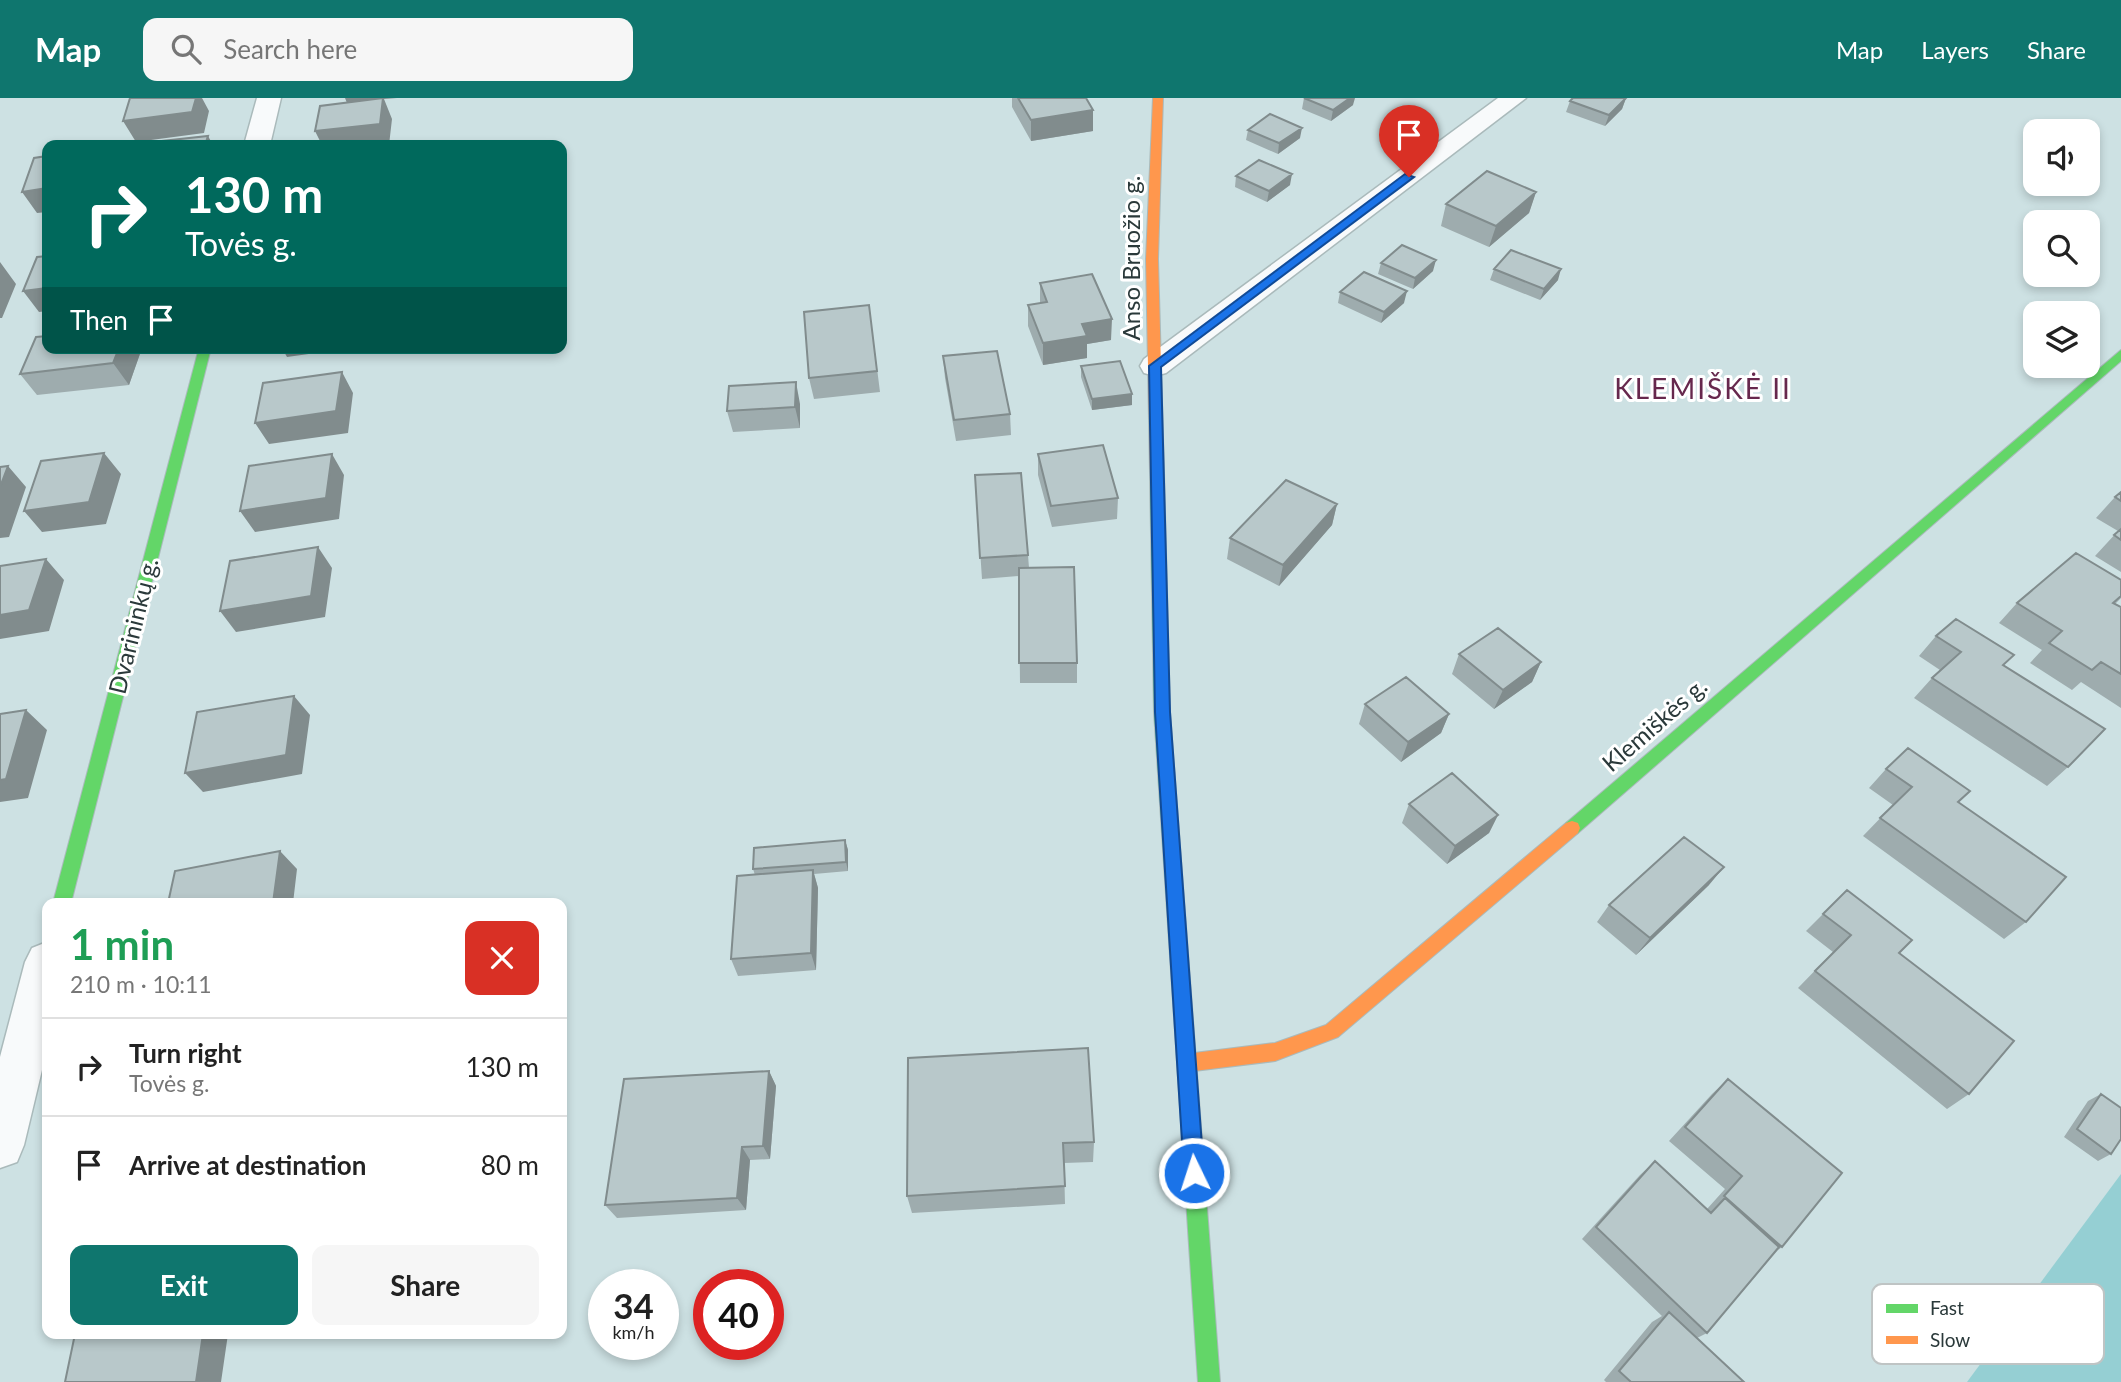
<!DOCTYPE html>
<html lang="en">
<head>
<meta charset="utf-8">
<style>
	:root { --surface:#fff; --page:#f6f6f6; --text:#222; --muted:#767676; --line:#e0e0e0; --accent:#0f766e }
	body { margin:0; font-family:Lato,sans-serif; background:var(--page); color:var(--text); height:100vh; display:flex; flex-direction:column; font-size:26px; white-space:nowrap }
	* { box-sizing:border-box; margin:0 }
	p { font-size:23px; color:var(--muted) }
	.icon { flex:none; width:38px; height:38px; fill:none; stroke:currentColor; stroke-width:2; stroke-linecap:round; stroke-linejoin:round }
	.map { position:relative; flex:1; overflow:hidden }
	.panel { position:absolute; left:42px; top:800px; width:525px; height:441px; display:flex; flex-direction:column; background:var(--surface); border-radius:14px; box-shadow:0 4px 10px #0003 }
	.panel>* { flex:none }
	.banner { position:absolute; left:42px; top:42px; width:525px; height:214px; border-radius:14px; box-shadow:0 4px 10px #0003; background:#00695c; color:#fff; overflow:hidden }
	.fabs { position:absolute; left:2023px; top:21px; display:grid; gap:14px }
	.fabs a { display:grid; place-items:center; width:77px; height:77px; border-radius:14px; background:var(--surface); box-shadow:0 4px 10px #0003; font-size:35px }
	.speed { position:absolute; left:588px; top:1171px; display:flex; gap:14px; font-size:35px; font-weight:700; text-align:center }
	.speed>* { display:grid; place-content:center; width:91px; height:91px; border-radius:50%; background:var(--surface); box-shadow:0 4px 10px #0003; line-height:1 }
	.speed small { font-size:18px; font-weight:400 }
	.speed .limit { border:10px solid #d22; background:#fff; color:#111 }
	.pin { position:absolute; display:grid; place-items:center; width:60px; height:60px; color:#fff; margin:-72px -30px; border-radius:50% 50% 50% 0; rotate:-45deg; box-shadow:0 0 7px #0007 }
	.pin .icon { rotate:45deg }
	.me { position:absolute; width:77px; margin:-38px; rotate:356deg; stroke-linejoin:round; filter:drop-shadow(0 0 5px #0008) }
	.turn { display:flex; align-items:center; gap:24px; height:147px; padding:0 28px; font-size:32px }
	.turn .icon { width:91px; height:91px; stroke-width:2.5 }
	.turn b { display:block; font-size:49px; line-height:60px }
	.then { display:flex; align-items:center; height:66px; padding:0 28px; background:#0003; gap:14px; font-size:26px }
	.round { display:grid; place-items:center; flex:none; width:74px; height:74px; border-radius:14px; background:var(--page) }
	.headline { display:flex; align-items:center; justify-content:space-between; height:119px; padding:0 28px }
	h1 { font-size:42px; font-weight:700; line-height:52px; color:#1e9e55 }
	.cta { display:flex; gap:14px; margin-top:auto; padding:14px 28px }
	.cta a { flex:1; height:80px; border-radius:14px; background:var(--accent); color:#fff; font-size:28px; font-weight:700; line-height:80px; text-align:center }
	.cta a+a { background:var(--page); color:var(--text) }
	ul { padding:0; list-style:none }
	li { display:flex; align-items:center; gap:21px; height:98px; padding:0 28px; border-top:2px solid var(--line) }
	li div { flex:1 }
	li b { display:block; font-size:26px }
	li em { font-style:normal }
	header { display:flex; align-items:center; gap:42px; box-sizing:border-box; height:98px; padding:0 35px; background:var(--accent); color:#fff }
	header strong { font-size:33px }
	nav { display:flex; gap:38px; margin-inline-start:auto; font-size:24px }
	.search { width:490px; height:63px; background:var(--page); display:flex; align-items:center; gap:18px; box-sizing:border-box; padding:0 24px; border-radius:14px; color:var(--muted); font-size:26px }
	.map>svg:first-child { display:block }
	.green { fill:#95cfd3 }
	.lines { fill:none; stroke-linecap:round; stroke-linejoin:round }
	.street-casing { stroke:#aababb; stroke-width:3 }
	.fast-casing { stroke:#aababb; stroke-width:2 }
	.slow-casing { stroke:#aababb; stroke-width:2 }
	.street { fill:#f8fafb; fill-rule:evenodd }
	.fast { fill:#63d668; fill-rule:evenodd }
	.slow { fill:#ff974d; fill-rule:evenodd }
	.wall { fill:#9eacae }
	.shaded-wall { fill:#818c8d }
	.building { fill:#b8c8ca; stroke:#818c8d; stroke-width:2 }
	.route { fill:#1a73e8; stroke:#114b97; stroke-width:2 }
	.labels { text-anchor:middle; stroke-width:6; stroke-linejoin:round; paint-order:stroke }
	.street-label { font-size:24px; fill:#2a393a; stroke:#fff }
	.quarter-label { font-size:28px; letter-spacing:2px; fill:#66284d; stroke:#fff }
	.key { fill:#fff; stroke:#bfc4c4; stroke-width:2 }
	.key-label { font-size:19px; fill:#2a393a }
</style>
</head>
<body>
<header>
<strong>Map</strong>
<div class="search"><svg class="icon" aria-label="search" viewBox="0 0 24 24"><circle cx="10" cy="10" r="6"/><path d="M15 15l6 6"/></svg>Search here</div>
<nav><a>Map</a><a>Layers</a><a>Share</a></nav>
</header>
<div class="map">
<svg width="2121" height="1284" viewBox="0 0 2121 1284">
	<rect width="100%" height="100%" fill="#cde1e3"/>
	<path class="green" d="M2121,1076V1284H1967Z"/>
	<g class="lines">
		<defs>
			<path id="street" d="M257,0H281L270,47H244Z
				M1498,0H1526L1166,275L1155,278L1144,275L1140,268L1144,261Z
				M47,844V951L24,1047L17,1064L0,1070V959L25,864L32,850Z"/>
			<path id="fast" d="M199,250H211L71,805H53Z
				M2121,252V263L1578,735L1572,737L1566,735L1564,730L1566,725Z
				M1157,370L1164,375L1170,614L1220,1284H1198L1154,614L1150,375Z"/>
			<path id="slow" d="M1153,0H1163L1158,161L1164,375L1157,380L1150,375L1146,161Z
				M1572,723L1578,725L1580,730L1578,735L1338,939L1275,963L1186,974L1179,971L1177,965L1179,959L1186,956L1275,945L1326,927L1566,725Z"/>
		</defs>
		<use href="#street" class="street-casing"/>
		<use href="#fast" class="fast-casing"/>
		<use href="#slow" class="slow-casing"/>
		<use href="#street" class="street"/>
		<use href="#fast" class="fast"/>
		<use href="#slow" class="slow"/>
	</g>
	<path class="wall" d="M1012,0H1086L1093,12V33L1031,43L1012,9Z
		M1304,0L1353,7L1331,23L1302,11Z
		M1570,0H1626L1622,11L1605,28L1566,14L1570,3L1572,1Z
		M1248,32L1300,40L1278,56L1246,42Z
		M1236,78L1290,87L1267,104L1235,89Z
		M1536,94L1529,115L1489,149L1441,128L1446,106Z
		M1381,165L1433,173L1413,191L1378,176Z
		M1494,171L1558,182L1540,202L1490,182Z
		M1040,185L1111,242L1087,246V260L1043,267L1028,228V207L1040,205Z
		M1340,194L1404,205L1381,225L1338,205Z
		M869,207L880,294L814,301L809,280Z
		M142,250L129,287L37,297L20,276Z
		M943,258L1010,316L1011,337L956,343L945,280Z
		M1081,268L1132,307L1092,312L1081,279Z
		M800,306V330L733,334L727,313Z
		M1038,356L1118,400L1117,421L1052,429L1038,377Z
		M975,377L1028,457L1029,470L1077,565V585H1020L1019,478L982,481Z
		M2121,394V474L2095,458L2118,433L2096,420L2115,399Z
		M1337,406L1332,427L1279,488L1227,461L1230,440Z
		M2121,482V500L2115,506L2121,509V610L2081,584L2072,592L2030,565L2042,552L1999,525L2017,505Z
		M1936,538L2004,568L2068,669L2047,688L1914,600L1932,580L1940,572L1919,558Z
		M1459,556L1541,564L1532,584L1494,611L1452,576Z
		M1365,606L1449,616L1441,635L1401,664L1359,626Z
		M1886,671L1958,704L2026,824L2004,841L1863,738L1893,707L1869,690Z
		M1409,706L1498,717L1489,735L1447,766L1402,725Z
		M845,742L848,752V773L814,776L818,790L816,872L738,878L731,861L755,777L753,771Z
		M1709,787L1636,857L1597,824L1609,807Z
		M1847,792L1899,855L1969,996L1947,1011L1798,890L1833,854L1806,833Z
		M1088,950L1094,1044L1093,1064L1064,1065L1065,1106L912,1115L907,1098Z
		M769,973L776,988L770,1061L750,1062L746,1112L617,1120L605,1107Z
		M1728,981L1782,1149L1778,1152L1707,1235L1697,1240L1744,1284H1606L1604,1282L1652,1224L1662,1218L1582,1141L1640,1077L1655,1063L1707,1111L1725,1091L1669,1043L1712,996Z
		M2101,996L2111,1056L2098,1063L2064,1039L2088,1003Z"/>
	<path class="shaded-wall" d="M157,0H202L209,13L204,35L136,44L123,23Z
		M345,0H397L384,1L392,21L389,47H322L315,33L347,5Z
		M1350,0H1355L1353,7L1331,23L1333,12Z
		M1626,0L1622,11L1605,28L1609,17Z
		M1093,12V33L1031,43V22Z
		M1302,30L1300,40L1278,56L1279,45Z
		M208,38L213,47H205Z
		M1292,76L1290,87L1267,104L1269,93Z
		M47,90V114L37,115L22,94Z
		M1536,94L1529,115L1489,149L1496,128Z
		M1436,162L1433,173L1413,191L1415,180Z
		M0,164L16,186L2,220H0Z
		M1561,171L1558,182L1540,202L1544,191Z
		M47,190V213L39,214L23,193Z
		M1407,193L1404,205L1381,225L1384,214Z
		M1112,221L1111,242L1087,246V260L1043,267V245L1082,226Z
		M119,250H142L129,287L113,265Z
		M282,250H352L287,259Z
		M342,274L353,295L348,335L269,346L255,325Z
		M796,284L800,306V330L795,309Z
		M1132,296V307L1092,312V301Z
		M104,355L121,376L106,426L42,434L24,413Z
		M332,356L344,377L339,421L255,434L240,413Z
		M8,368L26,389L9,439L0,440V389Z
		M1337,406L1332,427L1279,488L1283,467Z
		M318,449L332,470L325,519L236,534L220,513Z
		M46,461L64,482L49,533L0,541V517Z
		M1541,564L1532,584L1494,611L1503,592Z
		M294,598L310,617L302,676L203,694L185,675Z
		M26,612L47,632L28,700L0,704V682Z
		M1449,616L1441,635L1401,664L1408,644Z
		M1498,717L1489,735L1447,766L1455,748Z
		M845,742L848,752V773L846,764Z
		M280,753L297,771L293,805H273Z
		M1724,769L1709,787L1636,857L1650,840Z
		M813,772L818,790L816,872L811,855Z
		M769,973L776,988L770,1061L763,1048Z
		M742,1049L750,1062L746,1112L737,1100Z
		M203,1236H228L221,1284H196Z"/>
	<path class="building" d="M130,0H196L192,14L123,23Z
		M383,0L380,26L315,33L320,8Z
		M1018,0H1086L1093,12L1031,22Z
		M1304,0H1350L1333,12Z
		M1573,0H1626L1609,17L1570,3Z
		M1270,16L1302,30L1279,45L1248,32Z
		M208,38L205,47H152L153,44Z
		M47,58V90L22,94L34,60Z
		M1259,62L1292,76L1269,93L1236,78Z
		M1487,73L1536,94L1496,128L1446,106Z
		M1402,147L1436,162L1415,180L1381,165Z
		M1511,152L1561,171L1544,191L1494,171Z
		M47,158V190L23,193L37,159Z
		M1364,174L1407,193L1384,214L1340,194Z
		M1092,176L1112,221L1082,226L1087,238L1043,245L1028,207L1047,204L1040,185Z
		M869,207L877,273L809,280L804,214Z
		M47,238V250H119L113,265L20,276L36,239Z
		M997,253L1010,316L954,322L943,258Z
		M1120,263L1132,296L1092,301L1081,268Z
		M342,274L336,313L255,325L263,285Z
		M796,284L795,309L727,313L729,288Z
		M1103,347L1118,400L1051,408L1038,356Z
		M104,355L89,404L24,413L41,363Z
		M332,356L326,400L240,413L249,368Z
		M8,368L0,389V369Z
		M1021,375L1028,457L980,460L975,377Z
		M1286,382L1337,406L1283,467L1230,440Z
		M2121,394V403L2115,399Z
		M2121,431V442L2114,437Z
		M318,449L311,498L220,513L230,463Z
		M2076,455L2121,482V498L2113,505L2121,509V576L2101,564L2092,572L2049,545L2062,533L2017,505Z
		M46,461L29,512L0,517V468Z
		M1074,469L1077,565H1019V470Z
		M1956,521L2014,557L2003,567L2105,631L2068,669L1932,580L1961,554L1936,538Z
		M1498,530L1541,564L1503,592L1459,556Z
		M1406,579L1449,616L1408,644L1365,606Z
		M294,598L286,657L185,675L197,614Z
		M26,612L6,681L0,682V616Z
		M1908,650L1970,693L1958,704L2066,779L2026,824L1880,720L1912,689L1886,671Z
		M1452,675L1498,717L1455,748L1409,706Z
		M1684,739L1724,769L1650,840L1609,807Z
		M845,742L846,764L753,771L754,750Z
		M280,753L273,805H168L175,773Z
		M813,772L811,855L731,861L737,778Z
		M1847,792L1912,842L1899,855L2014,943L1969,996L1815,873L1851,837L1823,816Z
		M1088,950L1094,1044L1063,1045L1065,1088L907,1098L908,960Z
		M769,973L763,1048L742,1049L737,1100L605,1107L624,981Z
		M1728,981L1842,1075L1782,1149L1724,1098L1742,1078L1685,1029Z
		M2101,996L2121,1010V1041L2111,1056L2077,1031Z
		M1655,1063L1711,1115L1725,1100L1779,1149L1707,1235L1596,1129Z
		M1669,1214L1744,1284H1631L1619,1273Z
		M75,1236H203L196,1284H65Z"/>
	<path class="route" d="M1405,76L1414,79L1161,269L1170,614L1204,1075L1201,1082L1194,1085L1187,1082L1184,1075L1155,614L1149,268Z"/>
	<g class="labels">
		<g class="street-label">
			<text transform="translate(1132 160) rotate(-90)" y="8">Anso Bruožio g.</text>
			<text transform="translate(134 528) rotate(-76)" y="8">Dvarininkų g.</text>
			<text transform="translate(1655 627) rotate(-41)" y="8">Klemiškės g.</text>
		</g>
		<g class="quarter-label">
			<text x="1703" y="301">KLEMIŠKĖ II</text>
		</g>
	</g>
	<rect x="1872" y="1186" width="232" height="80" rx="10" class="key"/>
	<rect x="1886" y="1206" width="32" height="9" fill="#63d668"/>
	<rect x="1886" y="1238" width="32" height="8" fill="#ff974d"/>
	<g class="key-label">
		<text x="1930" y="1217">Fast</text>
		<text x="1930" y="1249">Slow</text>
	</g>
</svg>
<div class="fabs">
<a><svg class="icon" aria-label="sound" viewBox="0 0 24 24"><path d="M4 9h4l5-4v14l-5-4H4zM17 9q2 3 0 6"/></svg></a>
<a><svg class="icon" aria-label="search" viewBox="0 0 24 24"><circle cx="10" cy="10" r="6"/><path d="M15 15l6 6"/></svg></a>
<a><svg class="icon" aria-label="layers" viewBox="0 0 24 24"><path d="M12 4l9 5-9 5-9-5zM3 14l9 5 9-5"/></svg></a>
</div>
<div class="speed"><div>34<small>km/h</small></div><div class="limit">40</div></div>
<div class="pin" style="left:1409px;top:79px;background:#d93025"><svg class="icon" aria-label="arrive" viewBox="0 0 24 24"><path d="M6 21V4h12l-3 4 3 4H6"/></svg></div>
<svg class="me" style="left:1194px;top:1075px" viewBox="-20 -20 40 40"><circle r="17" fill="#1a73e8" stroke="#fff" stroke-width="3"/><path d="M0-11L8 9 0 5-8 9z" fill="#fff"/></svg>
<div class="banner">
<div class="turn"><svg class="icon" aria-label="right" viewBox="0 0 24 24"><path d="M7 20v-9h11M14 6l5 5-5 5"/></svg><div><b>130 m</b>Tovės g.</div></div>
<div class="then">Then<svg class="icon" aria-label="arrive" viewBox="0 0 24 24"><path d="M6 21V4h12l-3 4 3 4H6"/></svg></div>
</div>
<section class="panel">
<div class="headline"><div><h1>1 min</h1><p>210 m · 10:11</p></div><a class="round" style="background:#d93025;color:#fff"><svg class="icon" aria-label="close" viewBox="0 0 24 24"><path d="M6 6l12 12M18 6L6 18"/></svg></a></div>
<ul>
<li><svg class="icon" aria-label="right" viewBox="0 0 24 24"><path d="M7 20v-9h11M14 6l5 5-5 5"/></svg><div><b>Turn right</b><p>Tovės g.</p></div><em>130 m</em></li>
<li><svg class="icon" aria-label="arrive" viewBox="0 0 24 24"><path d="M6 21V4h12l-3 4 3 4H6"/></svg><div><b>Arrive at destination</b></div><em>80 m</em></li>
</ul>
<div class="cta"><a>Exit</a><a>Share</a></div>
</section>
</div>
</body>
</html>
